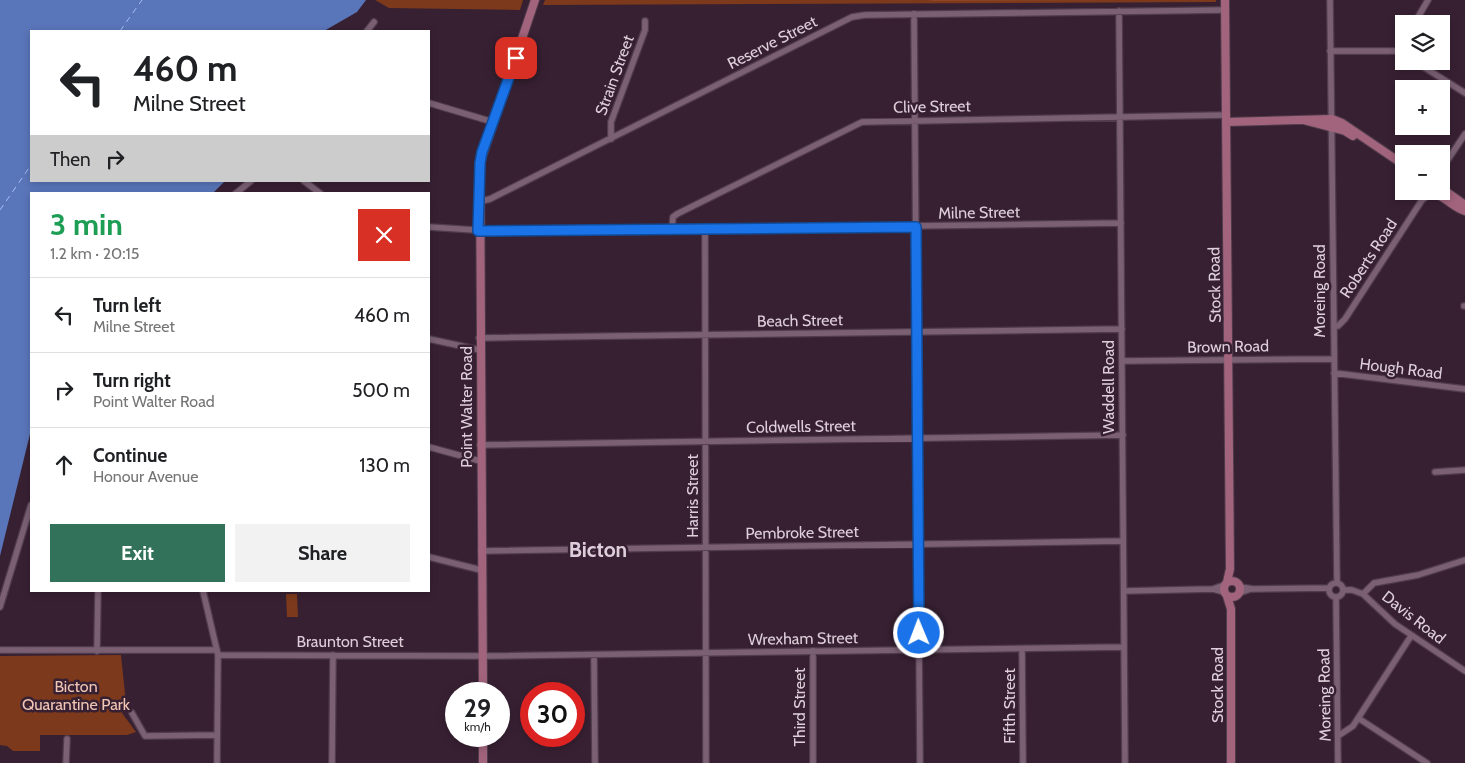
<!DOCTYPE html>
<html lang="en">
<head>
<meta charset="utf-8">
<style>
	:root { --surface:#fff; --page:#f2f2f2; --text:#202124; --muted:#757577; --line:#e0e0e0; --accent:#33725a }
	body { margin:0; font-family:Cabin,sans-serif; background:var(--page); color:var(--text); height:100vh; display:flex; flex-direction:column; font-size:19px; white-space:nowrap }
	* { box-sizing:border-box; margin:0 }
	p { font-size:16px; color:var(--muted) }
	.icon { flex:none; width:28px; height:28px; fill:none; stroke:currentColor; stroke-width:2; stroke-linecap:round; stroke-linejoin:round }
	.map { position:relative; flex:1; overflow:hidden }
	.panel { position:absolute; left:30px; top:192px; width:400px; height:400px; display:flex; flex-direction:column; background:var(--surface); border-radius:0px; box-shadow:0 2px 8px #0003 }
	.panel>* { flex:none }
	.top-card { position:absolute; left:30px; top:30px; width:400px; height:152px; border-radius:0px; box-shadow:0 2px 8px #0003; background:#fff; color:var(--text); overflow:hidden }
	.fabs { position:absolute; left:1395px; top:15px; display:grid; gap:10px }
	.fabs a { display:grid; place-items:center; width:55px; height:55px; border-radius:0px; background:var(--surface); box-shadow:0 2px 8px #0003; font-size:25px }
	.speed { position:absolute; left:445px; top:682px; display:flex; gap:10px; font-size:25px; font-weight:700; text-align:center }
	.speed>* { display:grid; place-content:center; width:65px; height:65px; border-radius:50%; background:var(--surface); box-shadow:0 2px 8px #0003; line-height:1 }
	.speed small { font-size:12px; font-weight:400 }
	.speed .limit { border:8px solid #d22; background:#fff; color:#111 }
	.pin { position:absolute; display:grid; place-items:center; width:42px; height:42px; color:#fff; margin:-21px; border-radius:10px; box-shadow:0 2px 8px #0006 }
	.me { position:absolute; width:55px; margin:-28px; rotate:359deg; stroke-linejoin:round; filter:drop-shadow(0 0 4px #0008) }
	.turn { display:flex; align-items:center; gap:18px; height:105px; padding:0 20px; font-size:22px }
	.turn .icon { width:65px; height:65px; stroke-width:2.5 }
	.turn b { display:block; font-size:35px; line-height:42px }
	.then { display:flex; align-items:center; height:48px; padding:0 20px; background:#0003; gap:10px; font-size:19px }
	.round { display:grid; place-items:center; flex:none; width:52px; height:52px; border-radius:0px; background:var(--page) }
	.head { display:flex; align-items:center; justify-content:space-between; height:85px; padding:0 20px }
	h1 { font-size:30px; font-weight:800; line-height:38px; color:#1e9e55 }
	.button { display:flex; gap:10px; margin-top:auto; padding:10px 20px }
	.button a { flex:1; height:58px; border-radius:0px; background:var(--accent); color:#fff; font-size:20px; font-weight:800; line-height:58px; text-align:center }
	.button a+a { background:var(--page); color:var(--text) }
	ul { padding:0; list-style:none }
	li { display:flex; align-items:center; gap:15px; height:75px; padding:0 20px; border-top:1px solid var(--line) }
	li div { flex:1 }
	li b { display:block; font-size:19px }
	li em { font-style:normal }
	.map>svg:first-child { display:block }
	.green { fill:#7c391b }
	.forest { fill:#904726 }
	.water { fill:#5a76ba }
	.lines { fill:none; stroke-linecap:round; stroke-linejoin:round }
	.ferry { stroke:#a5bef6; stroke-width:1; stroke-dasharray:6 5; stroke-linecap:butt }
	.street-casing { stroke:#503c4c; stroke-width:8 }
	.secondary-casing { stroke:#503c4c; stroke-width:10 }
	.street { stroke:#7b6074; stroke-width:5.5 }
	.secondary { stroke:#a2647c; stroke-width:8 }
	.route-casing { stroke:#114b97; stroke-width:12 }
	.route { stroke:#1a73e8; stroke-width:9 }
	.labels { text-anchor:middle; stroke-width:5; stroke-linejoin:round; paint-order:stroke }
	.street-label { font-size:16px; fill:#deceda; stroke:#372032 }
	.park-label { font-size:16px; fill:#f2c6b5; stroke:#372032 }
	.district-label { font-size:21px; font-weight:bold; fill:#deceda; stroke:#372032 }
</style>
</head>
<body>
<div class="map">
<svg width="1465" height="763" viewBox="0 0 1465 763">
	<rect width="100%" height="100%" fill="#372032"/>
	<path class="green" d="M375,0H523L520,10L389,8Z
		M545,0H1216V2L543,5Z
		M286,594H297L298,617H287Z
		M121,655L126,703L123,706L122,713L136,732L127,735H40V751H13L7,746L0,745V656Z"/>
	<path class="forest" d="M927,0H1144L934,1Z"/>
	<path class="water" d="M0,0H366L357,12L324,31H31V181H225L212,194H31V430L0,556Z"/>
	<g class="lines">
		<path class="ferry" d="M120,31L142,0
			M0,210L31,165"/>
		<defs>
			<path id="street" d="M1330,0L1337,582
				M1119,11L1125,763
				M914,14L920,763
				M1414,24L1428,0
				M367,31L374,22
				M1330,51H1398L1404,55
				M1398,51L1404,41
				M1414,61L1465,93
				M429,103L493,122
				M611,139V122L645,30V21
				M1441,170L1465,134
				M304,181L321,194
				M235,194L251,181
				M478,202L490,199L852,17L865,15L1225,10
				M429,227L475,230L483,232L1121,223
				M672,229L673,217L677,214L862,122L1226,115
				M705,229L706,763
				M1464,306H1465
				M1334,326H1338L1345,319L1422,200L1431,193
				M479,338L1122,329
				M429,339L480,350
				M1122,361L1333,359
				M1334,373L1465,389
				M480,445L1123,435
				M429,447L480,461
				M1435,472L1465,470
				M481,551L1123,541
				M429,557L481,570
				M1329 590a7 7 0 1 1 14 0a7 7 0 1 1-14 0Z
				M1240,587L1253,589L1329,588
				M1213,589L1224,585
				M1343,590H1352L1363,594L1395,624L1465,671
				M203,591L218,655L217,763
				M1124,591L1213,589L1224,592
				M1239,593L1251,589
				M1363,594L1374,583L1418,575L1465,560
				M1336,597L1338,763
				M0,607L31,505
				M1022,649L1023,763
				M0,650H217
				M97,651L98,591
				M813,651V763
				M218,655L487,656L1124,647
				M594,655L595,763
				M132,713L145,736L217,735
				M1358,718L1427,763
				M1338,736L1353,726L1411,636
				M66,763L67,739
				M332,763L333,655"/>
			<path id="secondary" d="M1225,0L1230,569L1227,582
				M1307,121L1345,131L1353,136
				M1226,122L1332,119L1342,123L1404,165
				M1441,188L1465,205
				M1433,193C1446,197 1453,207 1465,211
				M1224 589a8 8 0 1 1 16 0a8 8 0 1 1-16 0Z
				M1227,596L1231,609V763
				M483,694L480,163L535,0
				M483,736V763"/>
		</defs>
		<use href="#street" class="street-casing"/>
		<use href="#secondary" class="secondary-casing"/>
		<use href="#street" class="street"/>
		<use href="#secondary" class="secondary"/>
	</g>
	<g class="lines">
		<defs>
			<path id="route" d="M516,58L482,152L480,163L478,231L916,227L919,633"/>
		</defs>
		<use href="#route" class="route-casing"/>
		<use href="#route" class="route"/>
	</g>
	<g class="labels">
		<g class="street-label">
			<text transform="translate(772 42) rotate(-27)" y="6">Reserve Street</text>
			<text transform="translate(614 75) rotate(-70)" y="6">Strain Street</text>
			<text transform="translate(932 106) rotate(-1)" y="6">Clive Street</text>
			<text transform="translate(979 212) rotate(-1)" y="6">Milne Street</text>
			<text transform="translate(1368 258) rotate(-57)" y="6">Roberts Road</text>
			<text transform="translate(1214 285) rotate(-91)" y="6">Stock Road</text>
			<text transform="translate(1319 291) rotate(-90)" y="6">Moreing Road</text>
			<text transform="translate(800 320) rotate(-1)" y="6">Beach Street</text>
			<text transform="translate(1228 346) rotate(-1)" y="6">Brown Road</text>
			<text transform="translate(1401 368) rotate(7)" y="6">Hough Road</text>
			<text transform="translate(1108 387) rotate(-90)" y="6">Waddell Road</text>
			<text transform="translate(466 407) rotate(-90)" y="6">Point Walter Road</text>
			<text transform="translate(801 426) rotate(-1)" y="6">Coldwells Street</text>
			<text transform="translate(692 496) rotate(-90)" y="6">Harris Street</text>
			<text transform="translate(802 532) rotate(-1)" y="6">Pembroke Street</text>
			<text transform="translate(1414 617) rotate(38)" y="6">Davis Road</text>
			<text transform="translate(803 638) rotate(-1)" y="6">Wrexham Street</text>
			<text x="350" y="647">Braunton Street</text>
			<text transform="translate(1217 685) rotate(-90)" y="6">Stock Road</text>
			<text transform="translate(1324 695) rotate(-91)" y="6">Moreing Road</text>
			<text transform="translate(1009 706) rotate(-90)" y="6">Fifth Street</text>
			<text transform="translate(799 707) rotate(-90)" y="6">Third Street</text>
		</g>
		<g class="park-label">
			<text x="76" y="692">Bicton<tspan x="76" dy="18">Quarantine Park</tspan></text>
		</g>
		<g class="district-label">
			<text x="598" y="557">Bicton</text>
		</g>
	</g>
</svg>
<div class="fabs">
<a><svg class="icon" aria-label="layers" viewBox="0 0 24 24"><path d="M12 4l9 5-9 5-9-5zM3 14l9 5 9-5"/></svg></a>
<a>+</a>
<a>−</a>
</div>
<div class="speed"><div>29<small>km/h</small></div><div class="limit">30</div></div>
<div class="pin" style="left:516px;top:58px;background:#d93025"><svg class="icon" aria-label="arrive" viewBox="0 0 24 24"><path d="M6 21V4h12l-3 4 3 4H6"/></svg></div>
<svg class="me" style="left:919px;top:633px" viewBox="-20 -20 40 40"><circle r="17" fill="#1a73e8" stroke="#fff" stroke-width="3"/><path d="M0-11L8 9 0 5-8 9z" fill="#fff"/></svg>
<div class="top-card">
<div class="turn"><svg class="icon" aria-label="left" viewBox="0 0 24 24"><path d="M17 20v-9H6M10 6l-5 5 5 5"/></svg><div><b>460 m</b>Milne Street</div></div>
<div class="then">Then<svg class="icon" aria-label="right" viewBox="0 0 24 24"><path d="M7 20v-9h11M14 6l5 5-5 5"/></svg></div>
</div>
<section class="panel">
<div class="head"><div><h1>3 min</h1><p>1.2 km · 20:15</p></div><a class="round" style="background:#d93025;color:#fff"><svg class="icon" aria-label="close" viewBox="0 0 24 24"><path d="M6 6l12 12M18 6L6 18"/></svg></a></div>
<ul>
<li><svg class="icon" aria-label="left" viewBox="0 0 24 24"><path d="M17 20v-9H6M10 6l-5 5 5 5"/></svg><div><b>Turn left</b><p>Milne Street</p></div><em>460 m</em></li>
<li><svg class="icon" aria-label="right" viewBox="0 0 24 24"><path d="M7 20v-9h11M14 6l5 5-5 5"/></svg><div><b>Turn right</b><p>Point Walter Road</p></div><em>500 m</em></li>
<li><svg class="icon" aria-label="ahead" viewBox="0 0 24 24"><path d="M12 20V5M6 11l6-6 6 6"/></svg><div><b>Continue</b><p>Honour Avenue</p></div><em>130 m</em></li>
</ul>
<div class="button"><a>Exit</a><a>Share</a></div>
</section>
</div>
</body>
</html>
